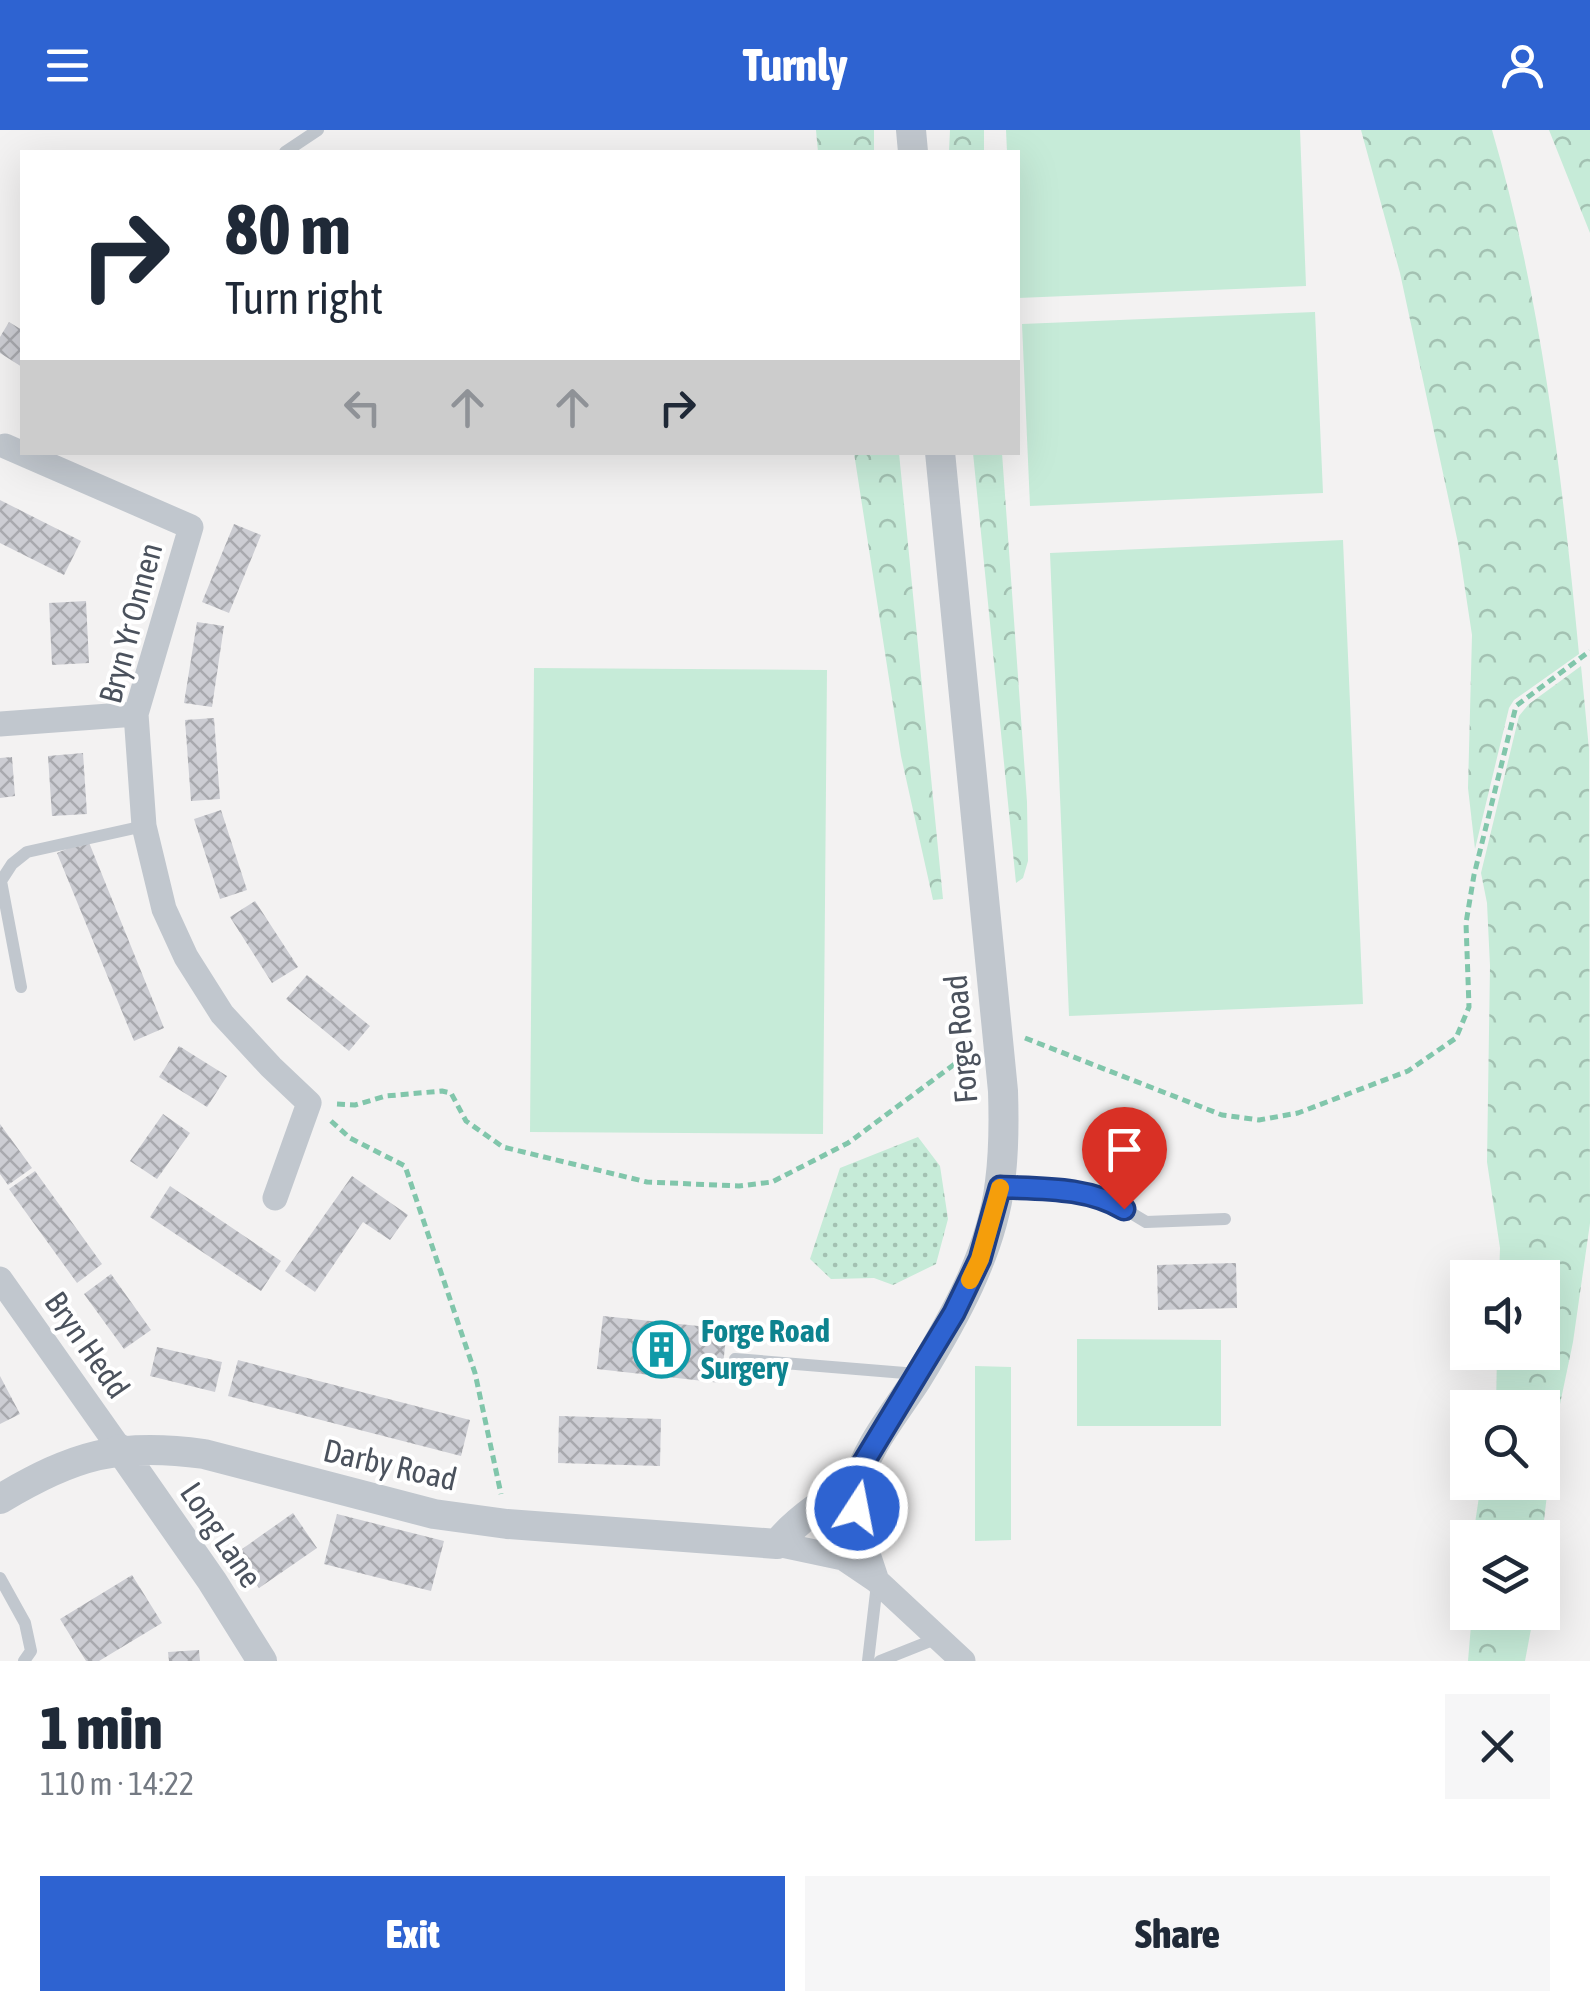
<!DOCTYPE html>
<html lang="en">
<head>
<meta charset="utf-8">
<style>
	:root { --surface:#fff; --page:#f6f6f7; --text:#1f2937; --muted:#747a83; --accent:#2e63d1 }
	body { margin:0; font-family:"Asap Condensed",sans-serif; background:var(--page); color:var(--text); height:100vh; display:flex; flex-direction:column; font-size:38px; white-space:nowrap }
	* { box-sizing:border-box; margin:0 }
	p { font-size:32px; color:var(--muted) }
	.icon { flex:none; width:55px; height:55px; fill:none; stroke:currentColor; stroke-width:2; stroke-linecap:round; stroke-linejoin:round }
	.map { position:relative; height:1531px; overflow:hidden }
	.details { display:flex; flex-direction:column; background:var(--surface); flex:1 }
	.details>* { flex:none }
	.top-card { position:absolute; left:20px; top:20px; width:1000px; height:305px; border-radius:0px; box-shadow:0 10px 40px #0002; background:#fff; color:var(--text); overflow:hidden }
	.buttons { position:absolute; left:1450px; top:1130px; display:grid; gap:20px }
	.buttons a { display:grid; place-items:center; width:110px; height:110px; border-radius:0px; background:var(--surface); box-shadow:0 10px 40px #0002; font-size:50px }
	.pin { position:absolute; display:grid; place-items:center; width:85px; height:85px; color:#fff; margin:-102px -42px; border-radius:50% 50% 50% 0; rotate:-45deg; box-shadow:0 0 10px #0007 }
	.pin .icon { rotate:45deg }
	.me { position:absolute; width:110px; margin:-55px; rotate:11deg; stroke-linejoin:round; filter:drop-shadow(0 0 8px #0008) }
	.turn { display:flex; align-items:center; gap:35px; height:210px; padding:0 40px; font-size:45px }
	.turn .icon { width:130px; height:130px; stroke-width:2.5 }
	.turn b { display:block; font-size:70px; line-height:85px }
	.lanes { display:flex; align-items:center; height:95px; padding:0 40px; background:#0003; justify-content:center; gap:50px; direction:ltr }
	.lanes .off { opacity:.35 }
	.round { display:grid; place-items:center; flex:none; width:105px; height:105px; border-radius:0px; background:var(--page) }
	.head { display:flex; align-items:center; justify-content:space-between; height:170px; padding:0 40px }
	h1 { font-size:60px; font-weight:800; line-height:75px }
	.button { display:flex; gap:20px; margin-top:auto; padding:20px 40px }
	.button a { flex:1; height:115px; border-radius:0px; background:var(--accent); color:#fff; font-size:40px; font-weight:800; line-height:115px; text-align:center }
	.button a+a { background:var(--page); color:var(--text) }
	header { display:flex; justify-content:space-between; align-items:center; height:130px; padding:0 40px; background:var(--accent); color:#fff; font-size:45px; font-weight:800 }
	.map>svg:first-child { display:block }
	.green { fill:#c6ebd8 }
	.forest { fill:url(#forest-crowns) }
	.park { fill:url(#park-dots) }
	.building { fill:url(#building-cross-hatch) }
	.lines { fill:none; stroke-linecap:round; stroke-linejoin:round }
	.path { stroke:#81c6ab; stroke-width:5; stroke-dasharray:8 5; stroke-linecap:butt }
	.service { stroke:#c1c7ce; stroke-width:12 }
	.minor { stroke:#c1c7ce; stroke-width:25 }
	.tertiary { stroke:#c1c7ce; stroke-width:30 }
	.route-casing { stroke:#1e4088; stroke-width:25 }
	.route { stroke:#2e63d1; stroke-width:18 }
	.slow { stroke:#f59e0b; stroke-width:18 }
	.labels { text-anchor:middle; stroke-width:8; stroke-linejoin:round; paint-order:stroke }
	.street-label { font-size:32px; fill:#4b525d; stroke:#fff }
	.culture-label { font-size:32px; font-weight:bold; fill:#0d838f; stroke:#fff; text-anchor:start }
</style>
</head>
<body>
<header><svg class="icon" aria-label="menu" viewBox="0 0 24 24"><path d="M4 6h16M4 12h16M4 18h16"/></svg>Turnly<svg class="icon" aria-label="person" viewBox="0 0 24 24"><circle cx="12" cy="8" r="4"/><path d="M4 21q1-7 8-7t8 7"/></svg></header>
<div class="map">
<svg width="1590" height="1531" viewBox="0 0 1590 1531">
	<defs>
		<pattern id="forest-crowns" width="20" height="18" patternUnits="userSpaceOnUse" patternTransform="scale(2.5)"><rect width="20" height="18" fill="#c6ebd8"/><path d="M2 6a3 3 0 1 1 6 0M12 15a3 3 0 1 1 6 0" fill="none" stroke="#a3c1b2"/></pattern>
		<pattern id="park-dots" width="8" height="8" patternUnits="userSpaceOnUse" patternTransform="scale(2.5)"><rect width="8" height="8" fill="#c6ebd8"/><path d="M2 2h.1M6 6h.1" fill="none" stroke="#a3c1b2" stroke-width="1.8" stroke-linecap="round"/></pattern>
		<pattern id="building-cross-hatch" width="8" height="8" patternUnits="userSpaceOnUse" patternTransform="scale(2.5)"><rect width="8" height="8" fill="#cccdd3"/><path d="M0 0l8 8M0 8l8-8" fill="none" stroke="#a8a9ae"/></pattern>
	</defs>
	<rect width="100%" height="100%" fill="#f3f2f2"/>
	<path class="green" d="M1006,0H1300L1306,156L1018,168V22H1007Z
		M1315,182L1323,363L1030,376L1022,194Z
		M1343,410L1363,874L1069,886L1050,423Z
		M534,538L827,540L823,1004L530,1002Z
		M1077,1209L1221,1210V1296H1077Z
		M975,1236L1011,1237V1410L975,1411Z"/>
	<path class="forest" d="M816,0H874V22H818Z
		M950,0H984V22H949Z
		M1361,0H1492C1542,171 1562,347 1579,524L1514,570L1509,578L1475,719L1468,658L1472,505L1458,413L1400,143Z
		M1549,0H1590V103Z
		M854,323H899L943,769L933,770L901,626Z
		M973,323H1002L1027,672L1028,731L1023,748L1016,753Z
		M1581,536L1589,619L1590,1093L1573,1212L1555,1298L1542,1407H1473L1481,1353L1542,1352V1278L1496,1277L1497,1223L1542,1222V1148L1499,1147L1500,1118L1487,1032L1490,836L1487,773L1481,743L1519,586L1529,574Z
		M1472,1483H1534L1525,1531H1468Z"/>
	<path class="park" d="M918,1007L940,1036L948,1089L936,1134L893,1155L874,1148L831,1149L810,1129L840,1038Z"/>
	<path class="building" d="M9,192L22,200V237L0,223V207Z
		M0,370L81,411L64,445L0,413Z
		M234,394L261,405L229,483L202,472Z
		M86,471L89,533L52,535L49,473Z
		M197,492L224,496L212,577L184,573Z
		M214,588L220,669L191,671L185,590Z
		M83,623L87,684L52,686L48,626Z
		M12,627L15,666L0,668V628Z
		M221,680L247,760L220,769L194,689Z
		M88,710L164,898L134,911L57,723Z
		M255,771L298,837L272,853L230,787Z
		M307,845L370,896L349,921L286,869Z
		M179,916L227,946L207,977L159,947Z
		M163,984L190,1003L157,1049L130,1031Z
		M0,994L32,1038L8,1055L0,1044Z
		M35,1041L102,1134L77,1153L9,1059Z
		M352,1046L408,1085L390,1110L363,1092L315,1162L285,1141Z
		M170,1056L281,1131L261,1161L150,1087Z
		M1236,1133L1237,1178L1158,1180L1157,1135Z
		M111,1144L151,1200L124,1219L84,1164Z
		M603,1186L727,1199L721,1253L597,1239Z
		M157,1217L222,1232L215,1262L150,1246Z
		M238,1230L470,1290L461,1326L228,1266Z
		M0,1246L20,1284L0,1294Z
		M559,1286L661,1289L660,1336L558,1333Z
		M293,1383L317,1418L259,1458L235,1424Z
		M337,1384L444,1411L431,1461L324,1434Z
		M132,1445L162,1493L99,1531H86L60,1489Z
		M199,1520L200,1531H169L168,1522Z"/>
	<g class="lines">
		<path class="path" d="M1025,908L1222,985L1259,990L1298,983L1408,941L1456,908L1469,877L1466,793L1474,745L1516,576L1590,521
			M337,974L355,975L386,966L442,961L451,963L466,991L503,1017L647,1052L739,1056L772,1052L848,1013L971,922
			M331,991L350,1008L405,1036L475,1243L501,1364"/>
		<path class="service" d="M285,22L318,0
			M21,857L1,751L12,734L27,722L144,696
			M1000,1057L1055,1059L1103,1066L1146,1092L1225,1089
			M735,1229L917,1244
			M0,1448L25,1493L31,1521L24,1531
			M868,1531L877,1454
			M880,1531L938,1508"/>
		<path class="minor" d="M5,316L191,397L136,584L144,696L164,779L186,827L222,884L271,937L309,973L275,1068
			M0,594L136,584
			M0,1149L120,1319
			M857,1355L859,1397L877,1451
			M777,1414L843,1428L877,1451L963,1531"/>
		<path class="tertiary" d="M911,0L913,22
			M120,1319L212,1451L262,1531
			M0,1369C75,1325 117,1312 204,1324L434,1384L507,1394L777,1414C798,1389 828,1368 857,1355C866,1317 896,1282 917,1249C953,1190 992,1122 1000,1052C1004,1022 1004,991 1003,961L940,322"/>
	</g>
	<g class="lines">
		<defs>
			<path id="route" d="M857,1378L862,1335L954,1183L980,1129L1000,1057C1043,1059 1087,1057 1124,1079"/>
		</defs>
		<use href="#route" class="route-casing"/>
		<use href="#route" class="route"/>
		<path class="slow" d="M970,1150L980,1129L1000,1058"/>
	</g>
	<defs>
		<symbol id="building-ring" viewBox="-11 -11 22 22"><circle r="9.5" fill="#fff" stroke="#0f9aa8" stroke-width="1.5"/><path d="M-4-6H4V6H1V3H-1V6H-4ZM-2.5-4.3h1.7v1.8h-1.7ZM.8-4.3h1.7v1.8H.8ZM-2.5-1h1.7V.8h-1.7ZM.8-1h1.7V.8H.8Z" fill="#0f9aa8"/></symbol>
	</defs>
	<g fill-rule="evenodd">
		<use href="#building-ring" x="630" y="1188" width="63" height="63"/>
	</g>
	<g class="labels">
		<g class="street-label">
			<text transform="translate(131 493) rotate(-75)" y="11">Bryn Yr Onnen</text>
			<text transform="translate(961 909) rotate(-95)" y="11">Forge Road</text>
			<text transform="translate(87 1215) rotate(55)" y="11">Bryn Hedd</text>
			<text transform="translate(390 1335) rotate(13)" y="11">Darby Road</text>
			<text transform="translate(221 1405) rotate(56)" y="11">Long Lane</text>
		</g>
		<g class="culture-label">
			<text x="701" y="1212">Forge Road<tspan x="701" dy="37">Surgery</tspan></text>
		</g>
	</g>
</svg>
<div class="buttons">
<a><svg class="icon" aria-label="sound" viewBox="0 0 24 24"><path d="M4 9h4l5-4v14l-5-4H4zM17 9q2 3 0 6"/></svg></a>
<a><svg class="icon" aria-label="search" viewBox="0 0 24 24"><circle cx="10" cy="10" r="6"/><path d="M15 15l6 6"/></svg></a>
<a><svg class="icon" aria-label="layers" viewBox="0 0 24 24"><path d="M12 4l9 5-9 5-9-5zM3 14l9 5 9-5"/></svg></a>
</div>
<div class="pin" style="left:1124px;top:1079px;background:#d93025"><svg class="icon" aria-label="arrive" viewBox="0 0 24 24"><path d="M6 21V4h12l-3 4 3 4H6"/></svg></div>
<svg class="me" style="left:857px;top:1378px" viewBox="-20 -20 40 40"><circle r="17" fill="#2e63d1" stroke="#fff" stroke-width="3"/><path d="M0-11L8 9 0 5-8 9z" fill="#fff"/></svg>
<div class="top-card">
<div class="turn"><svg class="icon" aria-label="right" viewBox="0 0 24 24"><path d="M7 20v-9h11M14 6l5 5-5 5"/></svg><div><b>80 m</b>Turn right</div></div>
<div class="lanes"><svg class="icon off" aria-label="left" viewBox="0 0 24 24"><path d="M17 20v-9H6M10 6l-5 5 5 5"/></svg><svg class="icon off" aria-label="ahead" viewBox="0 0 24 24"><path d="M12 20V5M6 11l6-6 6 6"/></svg><svg class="icon off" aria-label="ahead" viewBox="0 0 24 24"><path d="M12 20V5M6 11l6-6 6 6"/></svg><svg class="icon" aria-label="right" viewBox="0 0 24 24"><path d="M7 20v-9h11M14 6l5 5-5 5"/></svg></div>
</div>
</div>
<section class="details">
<div class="head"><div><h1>1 min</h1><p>110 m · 14:22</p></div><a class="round"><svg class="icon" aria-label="close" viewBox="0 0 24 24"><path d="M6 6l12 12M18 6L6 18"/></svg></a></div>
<div class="button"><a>Exit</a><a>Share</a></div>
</section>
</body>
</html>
